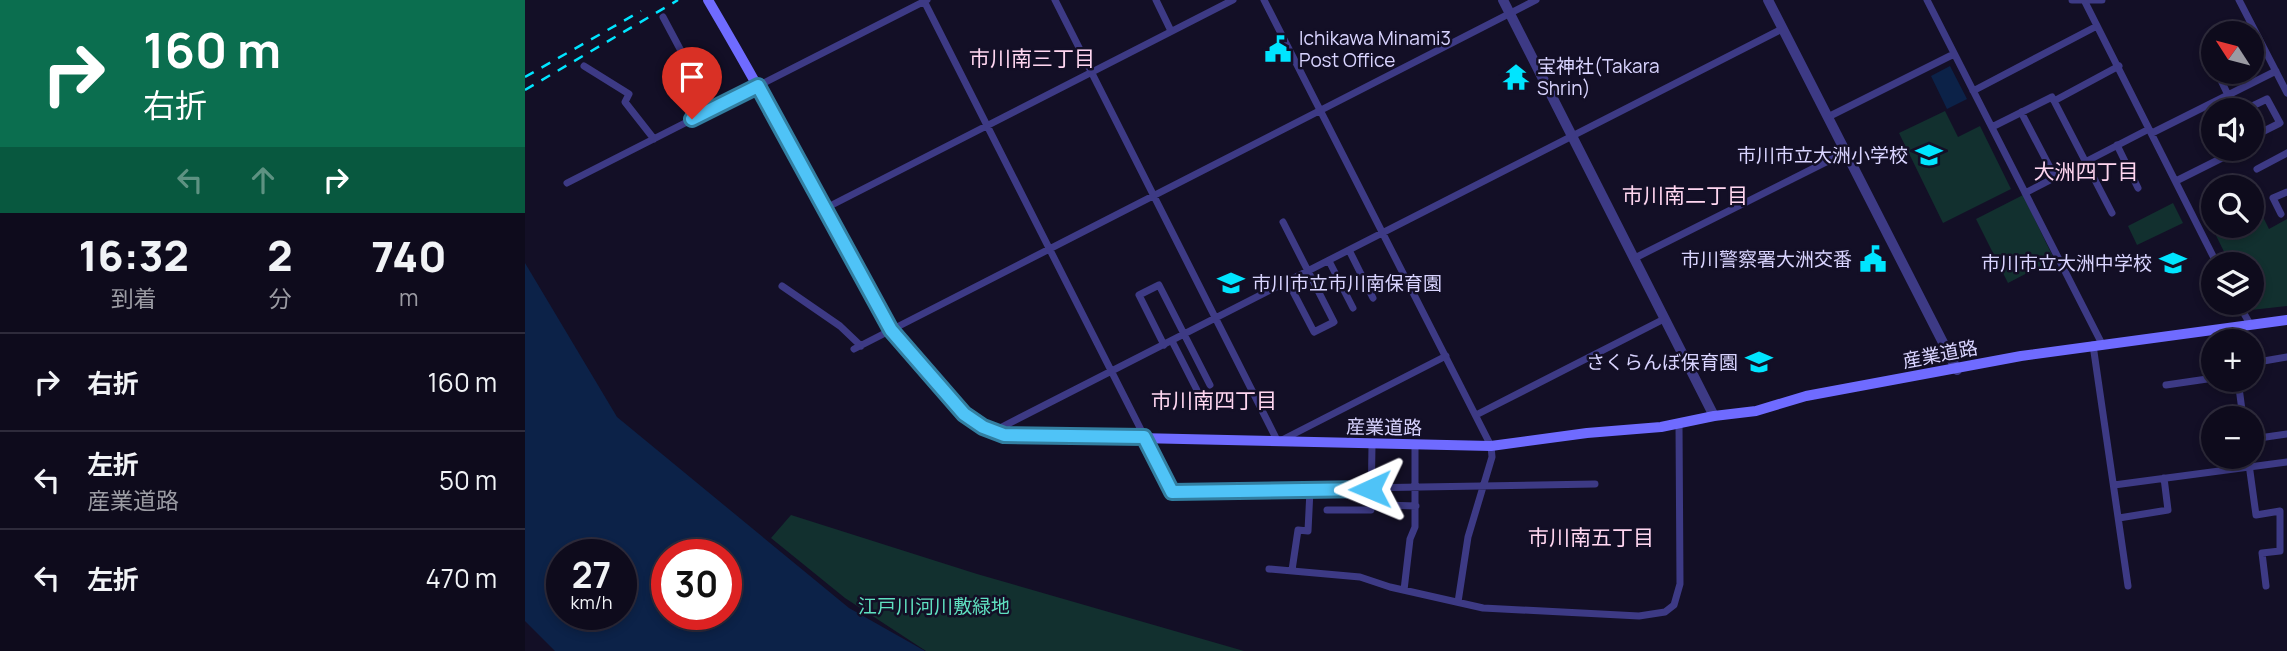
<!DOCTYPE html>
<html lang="ja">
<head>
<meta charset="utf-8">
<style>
	:root { --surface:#0e0b1c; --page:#1c1929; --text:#f1f3f6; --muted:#9b9ba3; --line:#2e2b3b }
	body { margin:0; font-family:Manrope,"Noto Sans JP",sans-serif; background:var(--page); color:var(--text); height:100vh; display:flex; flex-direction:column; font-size:26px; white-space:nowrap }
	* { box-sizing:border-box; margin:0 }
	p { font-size:23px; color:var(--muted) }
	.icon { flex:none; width:38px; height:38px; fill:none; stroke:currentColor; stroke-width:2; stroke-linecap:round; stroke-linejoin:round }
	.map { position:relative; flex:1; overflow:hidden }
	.sheet { display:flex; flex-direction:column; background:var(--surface); width:525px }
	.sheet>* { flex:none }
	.guide { background:#0b6e4f; color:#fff; overflow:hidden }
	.needle { width:46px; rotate:306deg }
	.controls { position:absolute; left:1676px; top:21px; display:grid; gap:14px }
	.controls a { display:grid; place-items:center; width:63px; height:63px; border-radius:50%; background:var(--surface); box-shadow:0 4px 10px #0003,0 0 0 2px var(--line); font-size:35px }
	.speed { position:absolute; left:21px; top:539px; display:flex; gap:14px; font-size:35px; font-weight:700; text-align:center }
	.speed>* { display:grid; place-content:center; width:91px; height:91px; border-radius:50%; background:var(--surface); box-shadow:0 4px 10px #0003,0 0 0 2px var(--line); line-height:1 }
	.speed small { font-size:18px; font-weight:400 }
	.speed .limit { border:10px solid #d22; background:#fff; color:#111 }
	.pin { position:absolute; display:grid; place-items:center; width:60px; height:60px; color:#fff; margin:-72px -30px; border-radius:50% 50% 50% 0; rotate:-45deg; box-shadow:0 0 7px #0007 }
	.pin .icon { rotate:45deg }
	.me { position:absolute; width:77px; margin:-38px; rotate:269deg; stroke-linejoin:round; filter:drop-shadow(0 0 5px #0008) }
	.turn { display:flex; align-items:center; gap:24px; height:147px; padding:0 28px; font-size:32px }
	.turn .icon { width:91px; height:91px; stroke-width:2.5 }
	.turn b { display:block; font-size:49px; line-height:60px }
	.lanes { display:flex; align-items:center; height:66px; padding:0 28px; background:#0003; justify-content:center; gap:35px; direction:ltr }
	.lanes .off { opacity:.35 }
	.eta { display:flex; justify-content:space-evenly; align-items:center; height:119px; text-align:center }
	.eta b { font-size:42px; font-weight:800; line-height:49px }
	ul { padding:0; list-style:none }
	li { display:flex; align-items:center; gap:21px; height:98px; padding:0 28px; border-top:2px solid var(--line) }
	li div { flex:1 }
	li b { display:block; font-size:26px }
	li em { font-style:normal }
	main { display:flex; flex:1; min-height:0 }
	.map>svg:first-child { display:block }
	.green { fill:#12302f }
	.water { fill:#0c2248; fill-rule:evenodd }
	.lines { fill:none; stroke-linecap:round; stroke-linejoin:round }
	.minor { stroke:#3d3a85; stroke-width:7 }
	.tertiary { stroke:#3d3a85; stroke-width:10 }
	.secondary { stroke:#6f6bff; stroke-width:10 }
	.rail { stroke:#00e5ff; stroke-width:2.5; stroke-dasharray:10 9; stroke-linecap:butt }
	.route-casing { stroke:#337fa1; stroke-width:18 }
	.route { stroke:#4fc3f7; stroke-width:12 }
	.labels { text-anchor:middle; stroke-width:5; stroke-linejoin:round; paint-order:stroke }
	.poi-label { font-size:19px; fill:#d9d4ff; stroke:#130f26; text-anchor:end }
	.street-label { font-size:19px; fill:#d9d4ff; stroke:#130f26 }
	.park-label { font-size:19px; fill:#5fe0c0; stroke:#130f26 }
	.neighbourhood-label { font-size:21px; fill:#ffd6f0; stroke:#130f26 }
</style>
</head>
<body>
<main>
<section class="sheet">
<div class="guide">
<div class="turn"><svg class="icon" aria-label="right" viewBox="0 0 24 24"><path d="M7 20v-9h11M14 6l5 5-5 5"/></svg><div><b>160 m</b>右折</div></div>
<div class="lanes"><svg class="icon off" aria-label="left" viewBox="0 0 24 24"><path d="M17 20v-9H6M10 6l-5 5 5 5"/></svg><svg class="icon off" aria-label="ahead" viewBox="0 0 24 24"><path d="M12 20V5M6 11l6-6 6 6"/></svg><svg class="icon" aria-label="right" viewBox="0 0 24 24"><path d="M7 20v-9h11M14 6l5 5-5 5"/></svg></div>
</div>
<div class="eta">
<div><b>16:32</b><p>到着</p></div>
<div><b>2</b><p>分</p></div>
<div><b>740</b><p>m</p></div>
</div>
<ul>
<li><svg class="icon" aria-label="right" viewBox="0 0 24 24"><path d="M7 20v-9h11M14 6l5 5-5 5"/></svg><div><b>右折</b></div><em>160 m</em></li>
<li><svg class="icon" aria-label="left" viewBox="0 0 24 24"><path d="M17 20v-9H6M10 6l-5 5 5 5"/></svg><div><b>左折</b><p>産業道路</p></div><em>50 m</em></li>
<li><svg class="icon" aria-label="left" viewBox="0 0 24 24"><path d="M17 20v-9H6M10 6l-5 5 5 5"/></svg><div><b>左折</b></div><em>470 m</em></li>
</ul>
</section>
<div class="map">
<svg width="1762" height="651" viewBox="0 0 1762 651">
	<rect width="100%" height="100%" fill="#130f26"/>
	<path class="green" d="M1420,111L1433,137L1455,126L1486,189L1418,223L1374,133Z
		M1498,195L1529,259L1483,283L1451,219Z
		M1727,195L1744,229L1762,219V306L1726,310L1723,303H1727V264H1705L1681,215L1689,210V226H1727Z
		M1648,203L1658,223L1612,245L1603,226Z
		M266,515L452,574L719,651H401L320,598L246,538Z"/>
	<path class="water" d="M1425,66L1442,99L1422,109L1406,76Z
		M0,263L92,417L324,608L400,651H30L0,621ZM37,555H96V614H37ZM142,555H201V614H142Z"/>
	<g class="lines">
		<path class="minor" d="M530,0L753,442L921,356
			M631,0L646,31
			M739,0L966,446L967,457L943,537L933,602
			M1402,0L1577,344
			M1547,0H1577
			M1559,0L1692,264
			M1714,0L1762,93
			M399,1L647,491L1070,484
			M138,17L187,109
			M1689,65V66
			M59,66L104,94L100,102L129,139
			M1692,72L1703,95
			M1448,91L1572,26
			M1529,101L1594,66
			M1719,110L1742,99L1755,123L1727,137
			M1496,112L1530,177
			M1303,117L1429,54
			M1467,127L1527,97L1587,213
			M1627,133L1751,71
			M1592,145L1613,188
			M1732,169L1762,153
			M1651,181L1715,149
			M42,183L402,0
			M1500,193L1624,129
			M299,209L708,0
			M1756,214L1748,198L1762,192
			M758,222L809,322L789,332L763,282
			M824,250L848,298
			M1108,259L1321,152
			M804,261L828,308
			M257,286L315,326L336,346
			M1713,303L1725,324
			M1707,328L1708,341
			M647,341L677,400
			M639,345L614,295L634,285L685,385
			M1568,345L1603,586
			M329,349L1011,0
			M1727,363L1762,357
			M1713,380L1718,418
			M1641,385L1689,378
			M951,415L1139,319
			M469,431L1257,29
			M1727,439L1762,434
			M1723,457L1731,515L1755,511V551L1737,553L1741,586
			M1589,485L1762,462
			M859,505L891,506
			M802,510H846L847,445
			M1594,518L1643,510L1639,478
			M744,569L835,577L865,587L958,608L1114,616L1140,612L1149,605L1155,584L1154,424
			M767,570L773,530L783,531L785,490
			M879,590L885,539L890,527V445"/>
		<path class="tertiary" d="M978,0L1189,416
			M1243,0L1432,370"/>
		<path class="secondary" d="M183,0C213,51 242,102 269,154C311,232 390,408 479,435L966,446L1062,433L1136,427L1189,416L1231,411L1281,396L1496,356L1762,320"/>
		<path class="rail" d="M0,77L116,11
			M0,90L153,0"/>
	</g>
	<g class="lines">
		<defs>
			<path id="route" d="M167,119L233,86L366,330L439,414L458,427L479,435L619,437L647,492L845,489"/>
		</defs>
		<use href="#route" class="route-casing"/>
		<use href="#route" class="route"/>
	</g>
	<defs>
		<symbol id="civic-bare" viewBox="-9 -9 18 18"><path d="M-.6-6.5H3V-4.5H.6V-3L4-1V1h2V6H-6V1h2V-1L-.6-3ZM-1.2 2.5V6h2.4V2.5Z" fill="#00e5ff" stroke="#130f26" stroke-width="2.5" paint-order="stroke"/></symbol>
		<symbol id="temple-bare" viewBox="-9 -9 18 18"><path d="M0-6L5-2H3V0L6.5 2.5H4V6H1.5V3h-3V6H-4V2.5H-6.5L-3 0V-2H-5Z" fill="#00e5ff" stroke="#130f26" stroke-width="2.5" paint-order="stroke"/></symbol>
		<symbol id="school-bare" viewBox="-9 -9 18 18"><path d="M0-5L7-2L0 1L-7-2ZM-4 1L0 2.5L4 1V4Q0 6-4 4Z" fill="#00e5ff" stroke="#130f26" stroke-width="2.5" paint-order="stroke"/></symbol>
	</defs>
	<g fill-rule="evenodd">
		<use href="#civic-bare" x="734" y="30" width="38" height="38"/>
		<use href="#temple-bare" x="972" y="58" width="38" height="38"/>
		<use href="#school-bare" x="1385" y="136" width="38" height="38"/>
		<use href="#civic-bare" x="1329" y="240" width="38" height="38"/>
		<use href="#school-bare" x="1629" y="244" width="38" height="38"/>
		<use href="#school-bare" x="687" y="264" width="38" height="38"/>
		<use href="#school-bare" x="1215" y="343" width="38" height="38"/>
	</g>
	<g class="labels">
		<g class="poi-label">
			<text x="774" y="45" text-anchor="start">Ichikawa Minami3<tspan x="774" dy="22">Post Office</tspan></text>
			<text x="1012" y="73" text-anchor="start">宝神社(Takara<tspan x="1012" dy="22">Shrin)</tspan></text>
			<text x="1383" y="162">市川市立大洲小学校</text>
			<text x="1327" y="266">市川警察署大洲交番</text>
			<text x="1627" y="270">市川市立大洲中学校</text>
			<text x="727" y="290" text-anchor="start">市川市立市川南保育園</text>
			<text x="1213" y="369">さくらんぼ保育園</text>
		</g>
		<g class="street-label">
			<text transform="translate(1415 354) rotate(-11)" y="7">産業道路</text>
			<text transform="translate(859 427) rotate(1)" y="7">産業道路</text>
		</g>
		<g class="park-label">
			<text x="409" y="613">江戸川河川敷緑地</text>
		</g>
		<g class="neighbourhood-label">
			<text x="507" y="66">市川南三丁目</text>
			<text x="1561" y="179">大洲四丁目</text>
			<text x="1160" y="203">市川南二丁目</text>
			<text x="689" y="408">市川南四丁目</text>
			<text x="1066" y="545">市川南五丁目</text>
		</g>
	</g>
</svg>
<div class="controls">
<a><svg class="needle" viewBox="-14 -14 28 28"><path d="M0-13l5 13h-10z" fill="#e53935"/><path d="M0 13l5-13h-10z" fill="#9b9ba3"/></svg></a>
<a><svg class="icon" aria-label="sound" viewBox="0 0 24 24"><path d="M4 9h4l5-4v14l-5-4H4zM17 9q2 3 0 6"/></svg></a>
<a><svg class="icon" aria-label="search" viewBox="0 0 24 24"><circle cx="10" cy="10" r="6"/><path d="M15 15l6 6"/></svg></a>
<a><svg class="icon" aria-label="layers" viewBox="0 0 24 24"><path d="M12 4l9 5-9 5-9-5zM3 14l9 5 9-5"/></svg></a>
<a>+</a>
<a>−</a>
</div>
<div class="speed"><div>27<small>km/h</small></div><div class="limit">30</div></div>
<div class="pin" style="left:167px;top:119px;background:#d93025"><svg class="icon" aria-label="arrive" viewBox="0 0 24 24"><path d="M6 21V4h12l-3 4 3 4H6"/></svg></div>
<svg class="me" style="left:845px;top:489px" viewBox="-20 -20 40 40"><path d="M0-17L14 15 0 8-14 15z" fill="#4fc3f7" stroke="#fff" stroke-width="4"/></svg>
</div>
</main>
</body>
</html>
